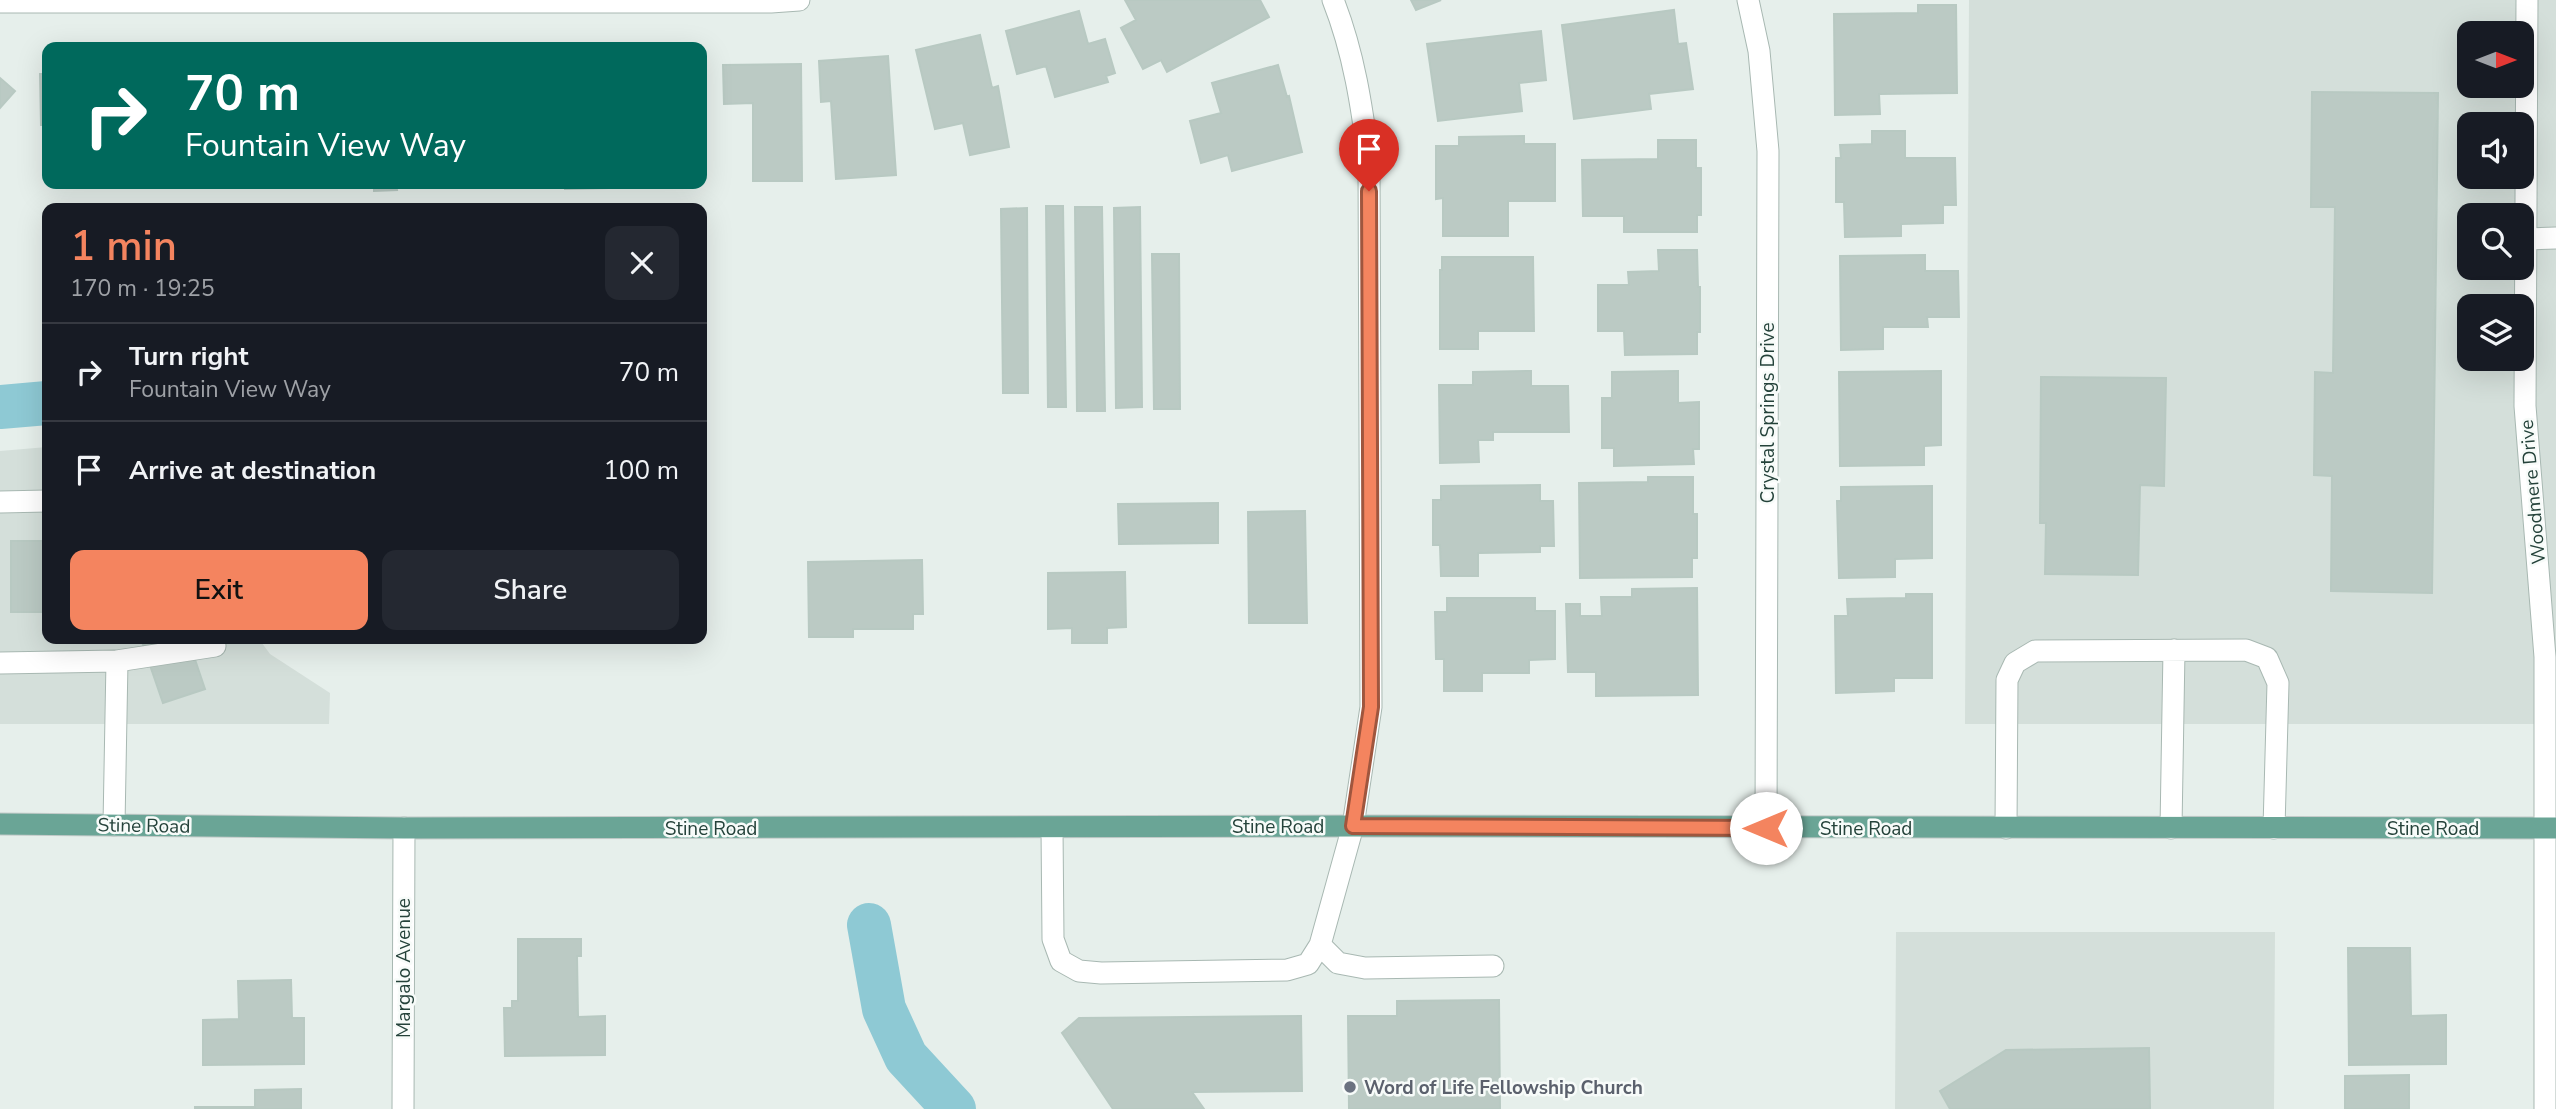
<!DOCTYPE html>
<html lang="en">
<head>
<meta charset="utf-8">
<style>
	:root { --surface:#171b24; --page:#242831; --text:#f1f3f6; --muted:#9ea1a6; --line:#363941; --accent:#f4845f }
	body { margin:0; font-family:"Nunito Sans",sans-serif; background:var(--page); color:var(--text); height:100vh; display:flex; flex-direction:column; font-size:26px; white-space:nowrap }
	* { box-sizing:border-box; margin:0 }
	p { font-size:23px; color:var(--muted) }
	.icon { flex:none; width:38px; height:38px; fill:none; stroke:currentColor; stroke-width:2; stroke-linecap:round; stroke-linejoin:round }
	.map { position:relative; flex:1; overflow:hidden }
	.sheet { position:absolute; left:42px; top:203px; width:665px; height:441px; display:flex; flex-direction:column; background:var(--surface); border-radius:14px; box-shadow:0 7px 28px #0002 }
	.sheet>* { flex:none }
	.banner { position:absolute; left:42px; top:42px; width:665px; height:147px; border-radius:14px; box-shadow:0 7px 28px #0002; background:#00695c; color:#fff; overflow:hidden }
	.needle { width:46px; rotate:90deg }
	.controls { position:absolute; left:2457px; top:21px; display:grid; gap:14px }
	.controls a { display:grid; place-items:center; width:77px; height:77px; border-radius:14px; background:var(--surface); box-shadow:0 7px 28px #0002; font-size:35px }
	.pin { position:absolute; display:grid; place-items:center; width:60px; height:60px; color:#fff; margin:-72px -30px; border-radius:50% 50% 50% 0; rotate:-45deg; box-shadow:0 0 7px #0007 }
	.pin .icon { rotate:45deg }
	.me { position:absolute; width:77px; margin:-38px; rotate:270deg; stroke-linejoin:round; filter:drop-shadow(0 0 5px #0008) }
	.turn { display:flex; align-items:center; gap:24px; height:147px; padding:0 28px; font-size:32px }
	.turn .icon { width:91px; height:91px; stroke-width:2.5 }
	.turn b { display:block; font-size:49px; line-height:60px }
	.round { display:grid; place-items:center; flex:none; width:74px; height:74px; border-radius:14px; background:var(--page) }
	.summary { display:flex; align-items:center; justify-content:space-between; height:119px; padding:0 28px }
	h1 { font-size:42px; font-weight:600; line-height:52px; color:var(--accent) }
	.primary-button { display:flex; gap:14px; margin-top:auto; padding:14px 28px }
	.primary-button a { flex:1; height:80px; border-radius:14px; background:var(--accent); color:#111; font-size:28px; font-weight:600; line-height:80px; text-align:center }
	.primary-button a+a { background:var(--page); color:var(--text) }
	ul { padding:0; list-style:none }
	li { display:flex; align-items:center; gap:21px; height:98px; padding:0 28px; border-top:2px solid var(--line) }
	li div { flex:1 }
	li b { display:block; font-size:26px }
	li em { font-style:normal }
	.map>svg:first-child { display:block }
	.built { fill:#d4dfda; fill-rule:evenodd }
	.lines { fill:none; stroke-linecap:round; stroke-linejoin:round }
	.canal { stroke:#8ec9d4; stroke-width:44 }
	.building { fill:#bbcac4; stroke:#b8c9c2; stroke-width:2 }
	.minor-casing { stroke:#a8b8b2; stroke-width:23 }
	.major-casing { stroke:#c2cac8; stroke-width:23 }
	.minor { stroke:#fff; stroke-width:21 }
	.major { stroke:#6aa596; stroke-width:21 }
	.route-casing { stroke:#9f563e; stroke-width:18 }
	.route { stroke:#f4845f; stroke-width:12 }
	.worship-dot { fill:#6b7280; stroke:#f7fbf9; stroke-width:2.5 }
	.labels { text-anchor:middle; stroke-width:5; stroke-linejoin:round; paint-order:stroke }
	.street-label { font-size:19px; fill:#24423a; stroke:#f7fbf9 }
	.worship-label { font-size:19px; font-weight:bold; fill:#5b616d; stroke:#f7fbf9; text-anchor:start }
</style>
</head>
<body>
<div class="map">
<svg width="2556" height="1109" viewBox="0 0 2556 1109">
	<rect width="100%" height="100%" fill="#e6efeb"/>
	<path class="built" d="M1969,0H2556V724H1965ZM2469,33H2522V86H2469ZM2469,124H2522V177H2469ZM2469,215H2522V268H2469ZM2469,306H2522V359H2469Z
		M47,447V639H259L270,654L330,693L329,724H0V451Z
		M1896,932H2275L2274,1109H1895Z"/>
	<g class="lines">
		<path class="canal" d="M0,407L47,403
			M869,925L884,1009L906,1057L954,1109"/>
	</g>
	<path class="building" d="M1125,0H1260L1269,17L1167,72L1161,60L1143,69L1121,28L1136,20Z
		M1411,0H1441L1416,10Z
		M1918,5H1956L1957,93L1879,94L1880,114L1835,115L1834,14L1918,13Z
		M1674,10L1678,44L1686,43L1693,89L1649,94L1651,109L1574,119L1562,25Z
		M1079,11L1088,44L1105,39L1115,73L1106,76L1108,82L1055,97L1046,66L1017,74L1006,31Z
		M1541,31L1546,80L1519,83L1522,111L1438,121L1427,44Z
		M980,35L992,88L998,86L1009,147L970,155L963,123L935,129L916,50Z
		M888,56L896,175L836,179L831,101L821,102L819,61Z
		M801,64L802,181H753V103L724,104L723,65Z
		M1278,65L1287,97L1289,96L1302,152L1232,171L1228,155L1201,163L1190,121L1221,113L1212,83Z
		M40,74H47V125H41Z
		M0,78L15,91L0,108Z
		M2312,92L2438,93L2432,593L2331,591L2332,476L2314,475L2315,372L2333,373L2335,207H2311Z
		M1872,131H1905V158H1955L1956,205H1943V223L1901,224V236L1845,237L1844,202H1836V158H1841L1840,145L1872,144Z
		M1524,136V144H1555V201H1508V236H1443V198L1436,199V146H1459V137Z
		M1658,140H1696V168H1701V215H1697V232H1624V216H1583L1582,160L1658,159Z
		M374,184H396L397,190L374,191Z
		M565,184H608V188L565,189Z
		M1046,206H1063L1066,407H1048Z
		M1075,207H1102L1105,411H1077Z
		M1140,207L1142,407L1116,408L1114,208Z
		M1027,208L1028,393H1003L1001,209Z
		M1658,250H1697L1698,287H1700V332H1697V354L1625,355L1624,331H1598V285H1629L1628,272L1659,271Z
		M1152,254H1179L1180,409H1154Z
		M1925,255V271H1958L1959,317H1927L1928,327H1883V349L1841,350L1840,256Z
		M1442,257H1533L1534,331H1478V349H1440V270H1442Z
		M1531,371V386H1568L1569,432H1493V440H1478L1479,462L1440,463L1439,385H1473V372Z
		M1678,371V403L1699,402V449H1693L1694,464L1614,466V448H1602V398H1612V372Z
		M1941,371V445L1924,446V465L1840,466L1839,372Z
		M2041,377L2166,378L2164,486L2140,485L2138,575L2045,574L2046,523H2040Z
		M1648,477H1693V514H1697V558H1692V577L1580,578L1579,483L1648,482Z
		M1540,485V501H1553L1554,546H1540V552L1478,553V576H1441L1440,545H1433V500H1441V486Z
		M1932,486V558L1895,559V577L1839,578L1837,501H1841V487Z
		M1218,503V543L1119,544L1118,504Z
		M1305,511L1307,623H1249L1248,512Z
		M11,541H47V612H11Z
		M922,560L923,614H913V629H853V637H809L808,562Z
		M1125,572L1126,627L1107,628V643H1072V628L1048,629V573Z
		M1697,588L1698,695L1596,696V672H1568L1566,604H1580V616H1602L1601,597H1632V589Z
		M1906,594H1932V678H1894V691L1836,693L1835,616H1848L1847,599L1906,598Z
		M1447,598H1535V611H1555V659L1529,660V673H1482V691H1444V659H1436L1435,612H1447Z
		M141,639H188L205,689L163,703Z
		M518,939H581V956H577L578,1017L605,1016V1055L505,1056L504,1008H512V1001H518Z
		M2348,948H2410L2411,1016L2446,1015V1064L2349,1065Z
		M291,980L292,1018H304V1064L203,1065V1020L239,1019L238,981Z
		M1499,1000L1500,1109H1349L1348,1016H1397V1001Z
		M1301,1016L1302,1091L1192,1092L1204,1109H1113L1062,1033L1079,1018Z
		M2149,1048L2150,1109H1950L1940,1091L2006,1050Z
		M2409,1075V1109H2345V1076Z
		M301,1089V1109H195V1107H255V1090Z"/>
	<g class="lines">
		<defs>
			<path id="minor" d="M1748,0L1759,51L1768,151L1766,828
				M2527,0L2525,406L2545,657V1109
				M0,2H771L799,0
				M2526,239L2556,238
				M0,502L47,501
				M117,661L215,646L211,639
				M0,663L117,661L114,825
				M1052,828L1053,939L1061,961L1079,971L1101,973L1287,970L1308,964L1320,945L1353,826L1371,707L1369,163C1362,107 1354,53 1333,0
				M2006,828L2007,680L2015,663L2035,651L2246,650L2267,658L2278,683L2274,828
				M2171,828L2174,650
				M1320,945L1338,963L1365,968L1493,966
				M403,1109L404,828"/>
			<path id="major" d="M0,824L404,828L1353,826L2556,828"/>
		</defs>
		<use href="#minor" class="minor-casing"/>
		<use href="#major" class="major-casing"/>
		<use href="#minor" class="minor"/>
		<use href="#major" class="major"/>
	</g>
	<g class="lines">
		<defs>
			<path id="route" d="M1369,191L1371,707L1353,826L1766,828"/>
		</defs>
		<use href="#route" class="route-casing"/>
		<use href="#route" class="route"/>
	</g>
	<circle class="worship-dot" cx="1350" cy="1087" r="7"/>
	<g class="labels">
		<g class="street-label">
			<text transform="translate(1767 413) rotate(-90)" y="7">Crystal Springs Drive</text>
			<text transform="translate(2532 492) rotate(-95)" y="7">Woodmere Drive</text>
			<text transform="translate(144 825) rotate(1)" y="7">Stine Road</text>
			<text x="1278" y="833">Stine Road</text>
			<text x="711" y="835">Stine Road</text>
			<text x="1866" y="835">Stine Road</text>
			<text x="2433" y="835">Stine Road</text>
			<text transform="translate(403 968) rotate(-90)" y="7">Margalo Avenue</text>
		</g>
		<g class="worship-label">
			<text x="1364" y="1094">Word of Life Fellowship Church</text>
		</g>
	</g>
</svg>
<div class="controls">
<a><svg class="needle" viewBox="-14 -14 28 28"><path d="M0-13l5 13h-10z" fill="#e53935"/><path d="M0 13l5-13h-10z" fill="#9ea1a6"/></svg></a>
<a><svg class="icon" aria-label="sound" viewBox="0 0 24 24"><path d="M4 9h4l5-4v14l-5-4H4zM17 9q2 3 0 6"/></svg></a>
<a><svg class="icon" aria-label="search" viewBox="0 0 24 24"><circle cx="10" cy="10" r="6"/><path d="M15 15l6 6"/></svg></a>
<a><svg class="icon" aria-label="layers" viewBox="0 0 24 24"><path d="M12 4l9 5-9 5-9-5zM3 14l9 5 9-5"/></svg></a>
</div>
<div class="pin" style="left:1369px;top:191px;background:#d93025"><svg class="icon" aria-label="arrive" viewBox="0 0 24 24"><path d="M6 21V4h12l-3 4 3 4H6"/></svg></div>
<svg class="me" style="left:1766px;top:828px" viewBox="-20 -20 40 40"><circle r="19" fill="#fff"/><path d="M0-13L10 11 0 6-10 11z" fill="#f4845f"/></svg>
<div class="banner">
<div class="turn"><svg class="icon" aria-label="right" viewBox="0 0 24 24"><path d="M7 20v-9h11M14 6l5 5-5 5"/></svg><div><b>70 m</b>Fountain View Way</div></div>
</div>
<section class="sheet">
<div class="summary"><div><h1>1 min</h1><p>170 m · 19:25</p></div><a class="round"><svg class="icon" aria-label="close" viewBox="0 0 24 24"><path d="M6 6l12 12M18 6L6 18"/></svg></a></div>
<ul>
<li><svg class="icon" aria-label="right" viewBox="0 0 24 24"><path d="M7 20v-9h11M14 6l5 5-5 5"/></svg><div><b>Turn right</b><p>Fountain View Way</p></div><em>70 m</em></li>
<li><svg class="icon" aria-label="arrive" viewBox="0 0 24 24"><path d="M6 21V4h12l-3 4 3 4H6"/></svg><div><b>Arrive at destination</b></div><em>100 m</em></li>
</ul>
<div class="primary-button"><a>Exit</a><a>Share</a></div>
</section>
</div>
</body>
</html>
